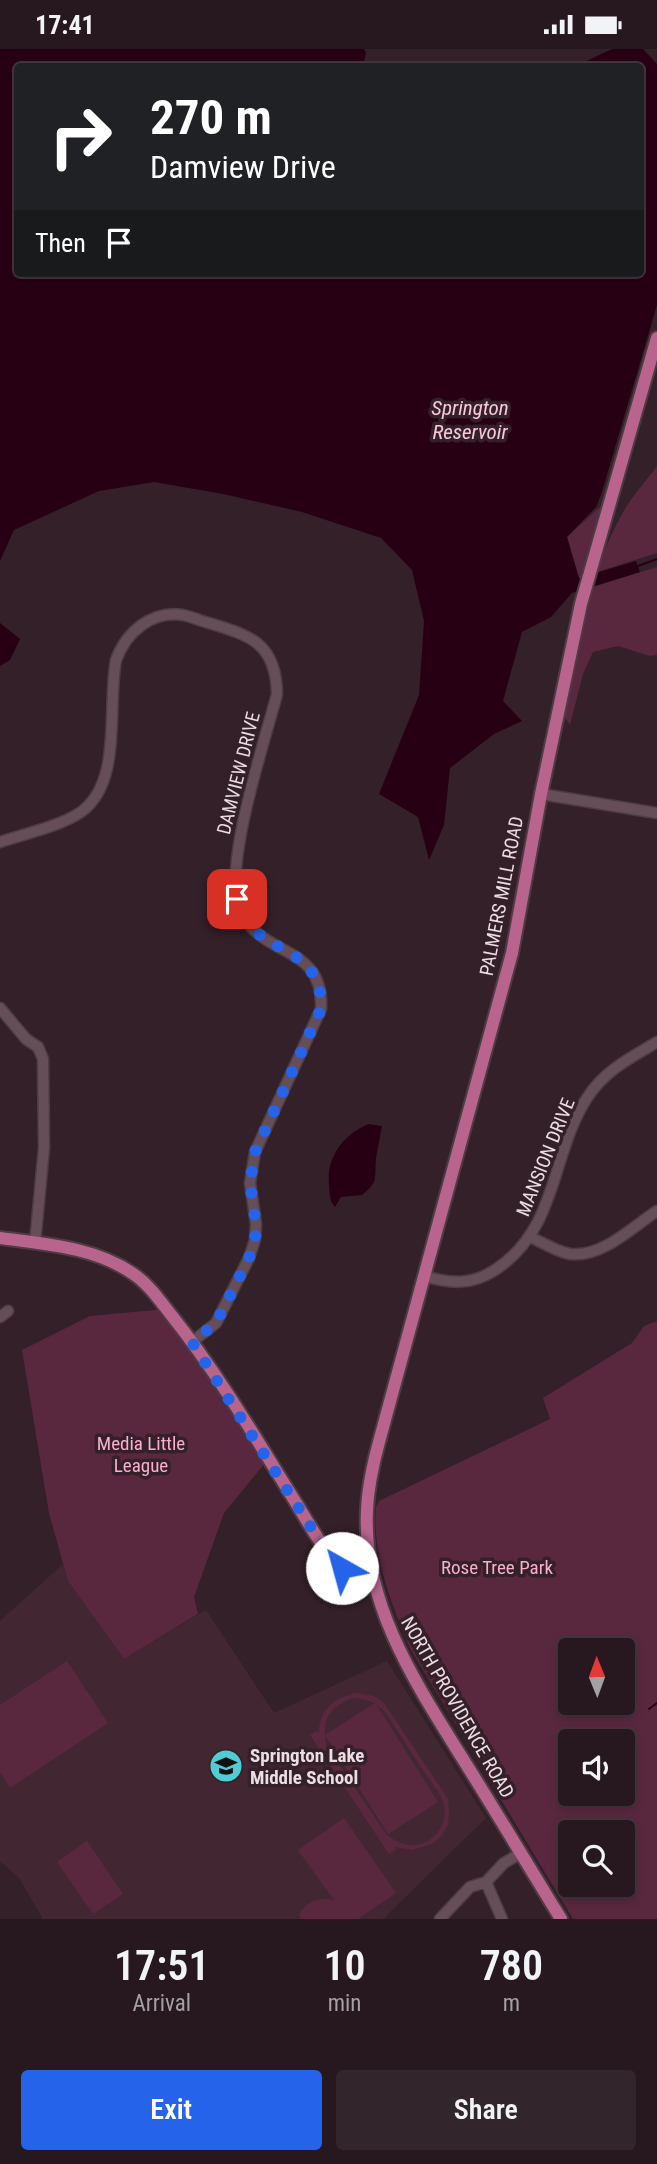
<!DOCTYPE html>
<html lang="en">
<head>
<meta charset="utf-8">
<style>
	:root { --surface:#27181f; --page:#33252c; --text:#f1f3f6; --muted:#a4a0a4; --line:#43373d; --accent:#2563eb }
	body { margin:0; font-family:"Roboto Condensed",sans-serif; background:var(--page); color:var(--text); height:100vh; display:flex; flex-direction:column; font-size:26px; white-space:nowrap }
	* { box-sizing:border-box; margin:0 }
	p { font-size:23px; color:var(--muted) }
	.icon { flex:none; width:38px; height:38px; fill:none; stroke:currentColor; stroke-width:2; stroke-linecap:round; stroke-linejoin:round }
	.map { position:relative; height:1870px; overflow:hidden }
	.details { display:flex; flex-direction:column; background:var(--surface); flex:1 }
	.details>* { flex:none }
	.top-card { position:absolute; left:14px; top:14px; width:630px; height:214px; border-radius:7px; box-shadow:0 4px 10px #0003,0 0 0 2px var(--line); background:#202124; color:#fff; overflow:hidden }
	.needle { width:46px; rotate:359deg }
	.controls { position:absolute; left:558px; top:1589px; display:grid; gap:14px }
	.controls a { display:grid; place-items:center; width:77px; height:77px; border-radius:7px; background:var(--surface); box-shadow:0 4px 10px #0003,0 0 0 2px var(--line); font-size:35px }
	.pin { position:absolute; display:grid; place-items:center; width:60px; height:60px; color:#fff; margin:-30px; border-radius:14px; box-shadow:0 4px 10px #0006 }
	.me { position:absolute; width:77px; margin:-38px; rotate:322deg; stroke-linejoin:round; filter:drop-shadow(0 0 5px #0008) }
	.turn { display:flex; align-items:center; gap:24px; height:147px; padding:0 21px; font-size:32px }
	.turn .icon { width:91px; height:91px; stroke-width:2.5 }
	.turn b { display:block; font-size:49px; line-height:60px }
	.then { display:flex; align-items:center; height:66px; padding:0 21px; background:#0003; gap:14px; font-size:26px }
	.eta { display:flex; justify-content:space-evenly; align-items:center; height:119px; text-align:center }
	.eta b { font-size:42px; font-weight:600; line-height:49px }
	.button { display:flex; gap:14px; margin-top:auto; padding:14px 21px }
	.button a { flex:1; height:80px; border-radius:7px; background:var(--accent); color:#fff; font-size:28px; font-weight:600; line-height:80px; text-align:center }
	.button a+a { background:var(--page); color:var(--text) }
	.status { display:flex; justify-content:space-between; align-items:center; height:49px; padding:0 35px; background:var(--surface); direction:ltr }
	.status svg { height:19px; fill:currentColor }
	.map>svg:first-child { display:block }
	.built { fill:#422733 }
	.green { fill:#59283f; fill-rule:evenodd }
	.water { fill:#270014 }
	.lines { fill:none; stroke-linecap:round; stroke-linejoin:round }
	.stream { stroke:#270014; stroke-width:2 }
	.minor-casing { stroke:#4d3c44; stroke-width:13 }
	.major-casing { stroke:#4d3c44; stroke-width:16 }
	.minor { stroke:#654e57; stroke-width:10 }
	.major { stroke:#b9648c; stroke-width:12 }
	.route { stroke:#2563eb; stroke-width:12; stroke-dasharray:0 21.6 }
	.labels { text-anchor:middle; stroke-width:7; stroke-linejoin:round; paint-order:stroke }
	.street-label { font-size:19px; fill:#ebdde3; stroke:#342029 }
	.park-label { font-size:19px; fill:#f9afcf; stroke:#342029 }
	.poi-label { font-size:19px; font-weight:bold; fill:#ebdde3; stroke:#342029; text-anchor:start }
	.water-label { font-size:21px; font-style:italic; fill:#fac7dc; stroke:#342029 }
</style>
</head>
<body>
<div class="status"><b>17:41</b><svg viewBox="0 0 49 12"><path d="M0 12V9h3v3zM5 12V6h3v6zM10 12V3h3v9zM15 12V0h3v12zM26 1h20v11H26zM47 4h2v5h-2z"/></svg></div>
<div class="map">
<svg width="657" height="1870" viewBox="0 0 657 1870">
	<rect width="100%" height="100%" fill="#342029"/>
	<path class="built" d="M63,1515L68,1532L124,1610L206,1561L274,1664L387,1612L486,1769L383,1870H43L19,1829L0,1812V1572Z"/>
	<path class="green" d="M657,417V504L597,523C602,504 620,465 633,448C641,437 649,428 657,417Z
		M601,457L582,528L579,529L567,488Z
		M657,518V606L650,607L618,597L593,603L583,625L570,676L564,667L593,538Z
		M166,1260L265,1414L224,1464L194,1548L198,1565L124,1610L68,1532L49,1464L22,1301L90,1267Z
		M657,1272V1870H573L411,1601C392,1557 372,1507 376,1458L379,1452L550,1370L543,1349L632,1294L644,1277ZM570,1601H623V1654H570ZM570,1692H623V1745H570ZM570,1783H623V1836H570Z
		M67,1612L108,1674L10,1739L0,1723V1656Z
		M357,1644L374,1647L384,1654L448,1750L449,1761L448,1776L442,1786L434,1794L412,1801L395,1798L396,1801L389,1805L310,1686L317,1682L319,1684C319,1660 335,1648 357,1644ZM352,1649L362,1650L375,1654L325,1686C323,1666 335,1656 352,1649ZM376,1655L385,1663C398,1683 411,1703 424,1723C431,1733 441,1744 444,1756C447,1770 440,1786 426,1793C411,1800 398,1795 386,1785L326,1696L325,1686L388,1785L438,1753Z
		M344,1769L396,1844L358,1870H301L299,1866C305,1852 320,1848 334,1851L298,1801Z
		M87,1792L123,1845L93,1865L57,1813Z"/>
	<path class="water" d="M0,0H364L366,4L363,18H18V224H640V18L576,17L612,0H643L657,15V256L601,446L596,458L567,488L579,529L636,512L640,523L572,544L551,568L522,583L503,652L522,672L494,685L450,719L444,776L429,811L418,768L379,745L419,646L424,572L412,521L381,489L302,463L223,445L154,433L99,442L14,481L0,512Z
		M0,574L20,590L10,611L0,617Z
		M369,1075L382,1077L376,1109L375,1131L370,1139L362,1146L341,1148L335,1158C329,1151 330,1145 329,1136C326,1109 343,1085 369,1075Z"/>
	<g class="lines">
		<path class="stream" d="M638,517L657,510
			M649,1660L657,1654"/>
		<defs>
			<path id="minor" d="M541,745L657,764
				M0,793C24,785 61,777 81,763C123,733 107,657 116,611C126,583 152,561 183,566C192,568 201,572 209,574C252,587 276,595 277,645C265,692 220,824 241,864C265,910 324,895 321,960L255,1103L250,1134L256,1175L255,1191L249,1209L216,1274L192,1293
				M0,959L26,990L38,998L43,1010L44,1099L35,1194
				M530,1188C542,1193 557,1203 570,1205C602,1209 632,1178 657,1162
				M424,1227C451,1235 472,1236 495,1221C559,1179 550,1106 587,1049C604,1022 630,1009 657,993
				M0,1268L8,1262
				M486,1833L502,1870
				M440,1870L470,1838L486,1833L504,1814L521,1804"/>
			<path id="major" d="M0,1189C44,1195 94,1198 132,1224C149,1235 160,1252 172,1267C219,1326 258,1393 298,1457C306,1470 332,1516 345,1521C352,1524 364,1520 371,1519
				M561,1870C529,1818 498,1766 466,1715C418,1638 362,1556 367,1461C368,1438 373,1415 379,1393L512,904L541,745L581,555L657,289"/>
		</defs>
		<use href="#minor" class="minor-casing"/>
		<use href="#major" class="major-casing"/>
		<use href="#minor" class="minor"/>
		<use href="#major" class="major"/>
	</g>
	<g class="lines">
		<path class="route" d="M237,850C250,910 324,890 321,960L255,1103L250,1134L256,1175L255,1191L249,1209L216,1274L192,1293L314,1483L342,1519"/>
	</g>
	<defs>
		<symbol id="school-disc" viewBox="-11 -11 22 22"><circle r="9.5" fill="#51ccd5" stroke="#342029"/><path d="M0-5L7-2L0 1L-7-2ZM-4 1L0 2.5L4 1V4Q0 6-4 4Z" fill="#111"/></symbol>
	</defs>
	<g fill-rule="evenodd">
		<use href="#school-disc" x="207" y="1698" width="38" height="38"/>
	</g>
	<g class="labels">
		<g class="street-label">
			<text transform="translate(238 724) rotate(-76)" y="7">DAMVIEW DRIVE</text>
			<text transform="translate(501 847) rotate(-79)" y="7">PALMERS MILL ROAD</text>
			<text transform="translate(545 1108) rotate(-68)" y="7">MANSION DRIVE</text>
			<text transform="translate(458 1658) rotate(60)" y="7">NORTH PROVIDENCE ROAD</text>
		</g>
		<g class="park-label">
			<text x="141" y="1401">Media Little<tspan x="141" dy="22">League</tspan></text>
			<text x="497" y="1525">Rose Tree Park</text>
		</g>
		<g class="poi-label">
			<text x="250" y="1713">Springton Lake<tspan x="250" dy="22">Middle School</tspan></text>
		</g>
		<g class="water-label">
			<text x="470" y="366">Springton<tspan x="470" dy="24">Reservoir</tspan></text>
		</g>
	</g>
</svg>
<div class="controls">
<a><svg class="needle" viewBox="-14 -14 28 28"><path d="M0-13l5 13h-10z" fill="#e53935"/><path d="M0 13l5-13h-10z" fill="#a4a0a4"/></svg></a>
<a><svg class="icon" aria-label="sound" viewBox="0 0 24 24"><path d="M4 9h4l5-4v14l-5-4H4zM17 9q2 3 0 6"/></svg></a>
<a><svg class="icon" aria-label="search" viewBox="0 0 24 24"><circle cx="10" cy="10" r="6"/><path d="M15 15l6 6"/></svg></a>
</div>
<div class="pin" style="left:237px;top:850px;background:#d93025"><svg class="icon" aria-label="arrive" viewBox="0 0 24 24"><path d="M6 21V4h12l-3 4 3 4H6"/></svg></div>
<svg class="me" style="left:342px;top:1519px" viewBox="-20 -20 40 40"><circle r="19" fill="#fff"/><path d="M0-13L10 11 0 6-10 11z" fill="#2563eb"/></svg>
<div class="top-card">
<div class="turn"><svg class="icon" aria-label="right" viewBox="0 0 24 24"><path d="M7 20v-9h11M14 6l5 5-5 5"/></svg><div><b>270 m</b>Damview Drive</div></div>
<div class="then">Then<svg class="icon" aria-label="arrive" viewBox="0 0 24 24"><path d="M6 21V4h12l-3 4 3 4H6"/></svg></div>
</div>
</div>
<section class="details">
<div class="eta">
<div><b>17:51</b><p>Arrival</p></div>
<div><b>10</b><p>min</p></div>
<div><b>780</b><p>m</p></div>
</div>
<div class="button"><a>Exit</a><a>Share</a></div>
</section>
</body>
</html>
